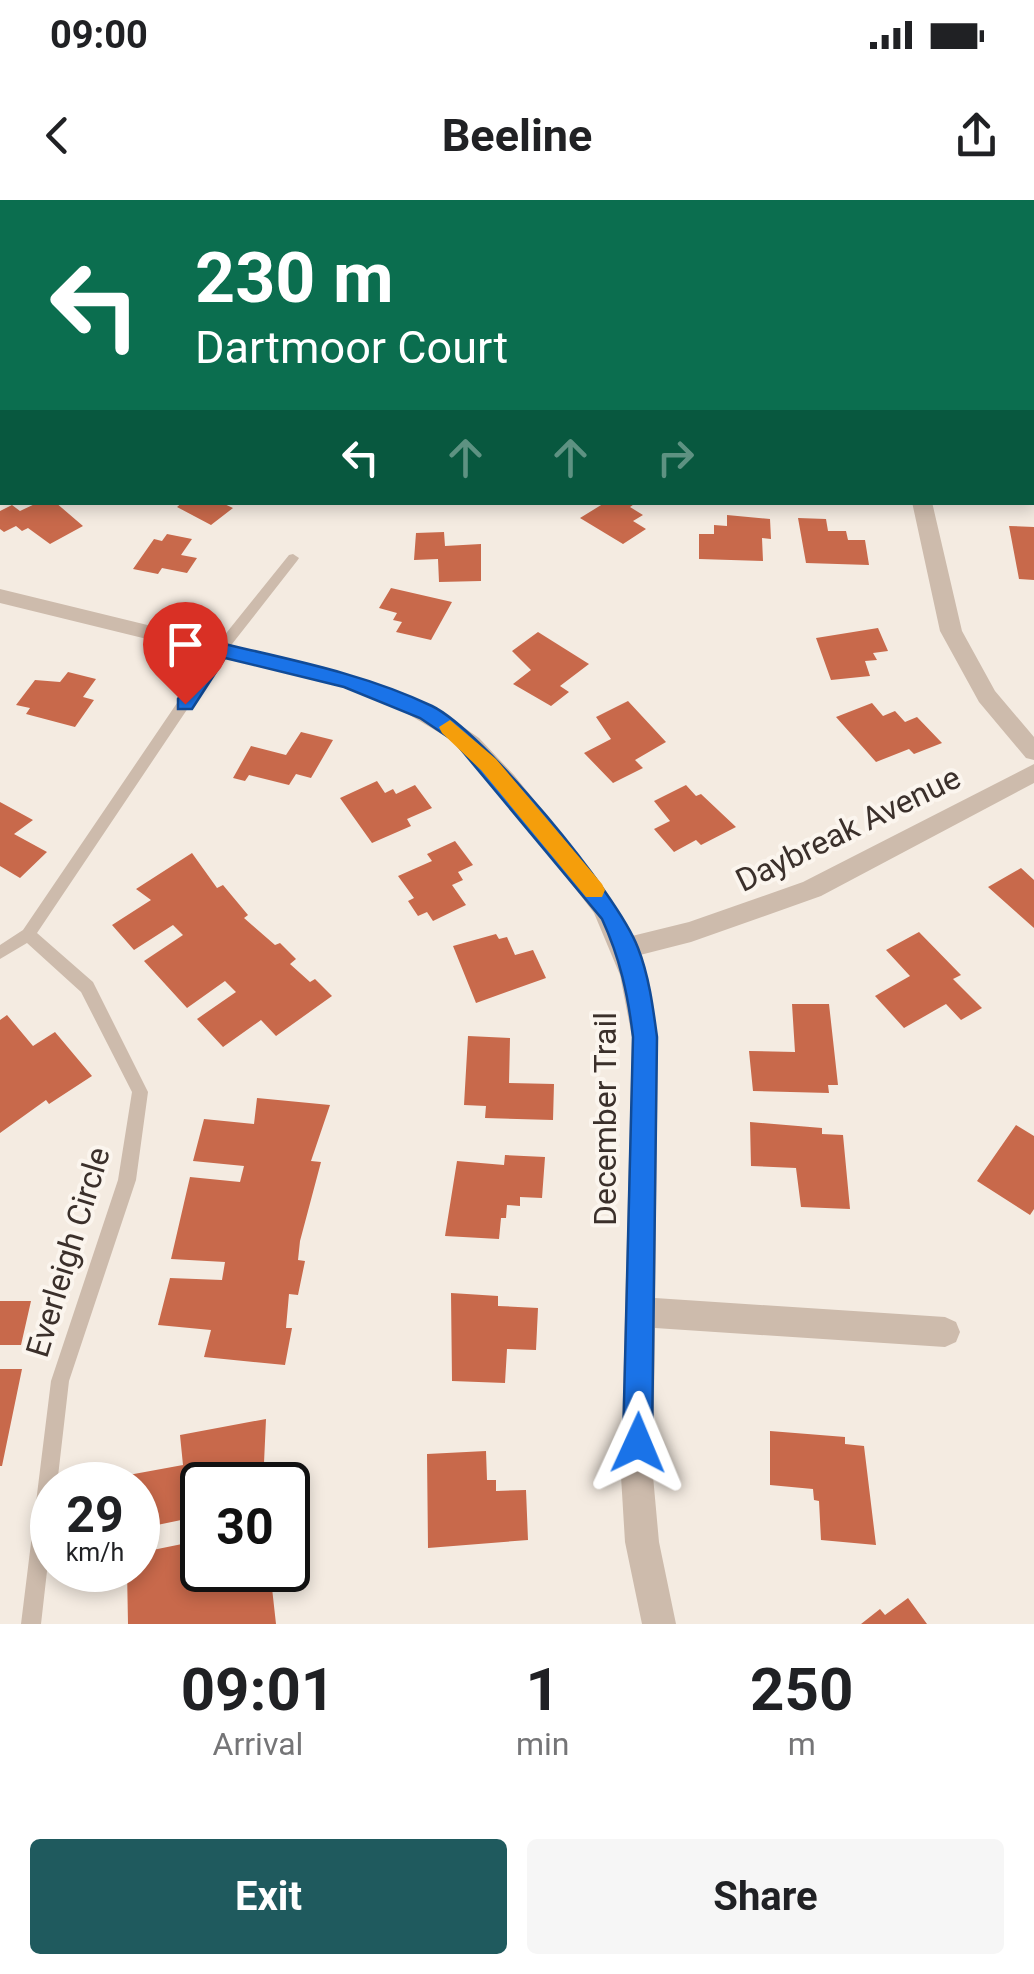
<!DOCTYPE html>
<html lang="en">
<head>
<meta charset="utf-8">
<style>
	:root { --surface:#fff; --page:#f6f6f6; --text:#202124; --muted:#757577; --accent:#1f5a5e }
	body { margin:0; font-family:Roboto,sans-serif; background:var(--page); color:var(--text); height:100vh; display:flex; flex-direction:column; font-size:38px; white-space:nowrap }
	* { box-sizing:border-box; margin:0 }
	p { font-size:32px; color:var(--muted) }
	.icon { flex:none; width:55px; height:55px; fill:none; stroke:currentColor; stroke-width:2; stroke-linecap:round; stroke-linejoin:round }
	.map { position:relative; height:1424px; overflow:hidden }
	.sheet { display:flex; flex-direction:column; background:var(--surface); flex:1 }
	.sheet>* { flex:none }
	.banner { position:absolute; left:0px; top:0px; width:1035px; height:305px; box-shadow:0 5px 15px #0003; background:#0b6e4f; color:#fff; overflow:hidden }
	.speed { position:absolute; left:30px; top:1262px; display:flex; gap:20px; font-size:50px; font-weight:700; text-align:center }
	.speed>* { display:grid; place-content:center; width:130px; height:130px; border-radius:50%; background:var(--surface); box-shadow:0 5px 15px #0003; line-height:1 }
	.speed small { font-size:25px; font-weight:400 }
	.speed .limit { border:5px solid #111; border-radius:15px; background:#fff; color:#111 }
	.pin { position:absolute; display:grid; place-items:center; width:85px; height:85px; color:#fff; margin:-102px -42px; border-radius:50% 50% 50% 0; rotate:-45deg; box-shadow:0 0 10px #0007 }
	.pin .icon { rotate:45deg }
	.me { position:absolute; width:110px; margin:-55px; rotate:1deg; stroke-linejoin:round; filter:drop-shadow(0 0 8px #0008) }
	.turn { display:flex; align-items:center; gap:35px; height:210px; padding:0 30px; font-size:45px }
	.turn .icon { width:130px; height:130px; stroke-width:2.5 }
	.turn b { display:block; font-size:70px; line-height:85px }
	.lanes { display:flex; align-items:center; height:95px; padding:0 30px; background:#0003; justify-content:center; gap:50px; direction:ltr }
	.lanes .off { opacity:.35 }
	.eta { display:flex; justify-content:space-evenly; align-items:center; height:170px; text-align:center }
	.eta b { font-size:60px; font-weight:700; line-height:70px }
	.action { display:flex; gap:20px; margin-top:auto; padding:20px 30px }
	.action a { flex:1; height:115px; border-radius:10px; background:var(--accent); color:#fff; font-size:40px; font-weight:700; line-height:115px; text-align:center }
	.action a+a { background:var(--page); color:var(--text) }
	.status { display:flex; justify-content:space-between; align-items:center; height:70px; padding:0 50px; background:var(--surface); direction:ltr }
	.status svg { height:28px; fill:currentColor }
	header { display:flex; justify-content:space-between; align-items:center; height:130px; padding:0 30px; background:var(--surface); font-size:45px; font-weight:700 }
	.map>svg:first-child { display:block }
	.building { fill:#c8694b }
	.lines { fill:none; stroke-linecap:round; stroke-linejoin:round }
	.service { fill:#cdbbac; fill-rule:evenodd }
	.minor { fill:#cdbbac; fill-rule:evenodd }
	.route { fill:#1a73e8; stroke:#114b97; stroke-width:2.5 }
	.slow { fill:#f59e0b }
	.labels { text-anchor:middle; stroke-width:8; stroke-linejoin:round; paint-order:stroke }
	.street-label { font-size:32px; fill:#3b302b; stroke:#fbf5ee }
</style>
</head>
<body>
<div class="status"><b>09:00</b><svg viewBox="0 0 49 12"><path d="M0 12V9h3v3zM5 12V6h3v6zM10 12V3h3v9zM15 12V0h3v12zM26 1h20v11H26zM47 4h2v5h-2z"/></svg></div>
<header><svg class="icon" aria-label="back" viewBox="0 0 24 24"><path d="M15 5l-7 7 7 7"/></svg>Beeline<svg class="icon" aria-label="share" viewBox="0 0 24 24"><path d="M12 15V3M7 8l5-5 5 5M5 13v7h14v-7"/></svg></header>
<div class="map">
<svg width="1034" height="1424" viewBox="0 0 1034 1424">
	<rect width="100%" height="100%" fill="#f4ebe1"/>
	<path class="building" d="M39,302H55L83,326L50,344L28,328L22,331L16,326L4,332L0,329V311L12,305L20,311Z
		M183,302H220L233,308L211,325L177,307Z
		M606,302H637L630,307L643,315L633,321L646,329L623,344L580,318Z
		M727,315L770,319L771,339L762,338L763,361L699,359V334H714V325L727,326Z
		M798,318L826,319L828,331H846L848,340H865L869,365L806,363Z
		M1009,326L1034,327V380L1019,379Z
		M444,332L445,346L481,344V381L439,382L438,359L414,360L416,333Z
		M167,334L192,339L181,355L197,358L187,373L162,368L158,374L133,369L154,339L162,341Z
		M391,388L452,402L431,440L396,432L402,422L393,420L397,413L379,408Z
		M878,428L888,451L873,453L877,460L865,461L870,476L831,480L816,438Z
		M538,432L589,464L560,486L569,492L551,506L513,484L531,470L512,451Z
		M68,472L96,479L83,497L94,500L75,527L26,514L30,508L16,505L35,480L60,482Z
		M628,501L666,542L635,560L643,568L613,583L584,553L611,539L596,517Z
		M872,503L883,516L895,511L905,522L917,517L942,543L914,554L909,549L876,562L836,517Z
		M301,532L333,540L311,578L296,574L289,585L249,575L245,581L233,578L251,546L286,555Z
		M377,581L385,593L393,589L396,594L415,585L432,608L407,619L411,626L372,643L340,598Z
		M686,585L696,596L701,594L736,627L701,645L696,640L674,652L654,629L670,621L654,601Z
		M0,602L33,620L14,634L47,652L20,678L0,666Z
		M455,641L473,665L458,672L463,680L452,685L466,705L433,721L427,712L418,716L408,701L414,698L398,676L432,661L427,654Z
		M192,653L217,688L223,685L248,715L244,718L275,745L280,743L296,759L290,764L310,782L315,779L332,796L276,836L261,820L223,847L197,819L236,792L225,781L187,808L144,761L183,735L173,725L134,750L112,725L151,700L136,689Z
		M1021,668L1034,680V728L988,687Z
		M919,732L961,775L953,779L982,808L961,820L946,804L904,828L875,796L910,776L886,750Z
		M496,734L499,739L507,737L515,755L533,750L546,778L476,803L453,746Z
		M792,804H829L838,885H828L829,893L753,891L749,851L795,852Z
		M7,815L33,846L55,832L92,876L49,904L46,900L0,933V820Z
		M468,836L510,838L509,883L554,884L553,920L485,918L486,906L464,905Z
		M257,898L330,905L311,961L321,962L300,1041L298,1060L305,1061L298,1095L289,1094L286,1128H292L285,1165L204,1157L211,1130L158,1125L170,1078L222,1080L225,1062L171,1059L190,977L240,982L244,966L193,961L204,919L254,924Z
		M750,922L822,928V934L843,935L850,1009L801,1007L796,968L751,966Z
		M1016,925L1034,936V1009L1030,1015L977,981Z
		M505,955L545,957L542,998L520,997V1006L507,1005L506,1018H501L499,1039L445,1036L457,961L504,965Z
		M451,1093L498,1096V1106L538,1108L536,1150L507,1149L505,1183L452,1181Z
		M0,1101H31L21,1145H0Z
		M0,1169H22L2,1266H0Z
		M266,1219L263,1285H202V1370H270L276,1424H128L127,1370H138V1353L187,1343L186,1319L138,1329V1285H124L123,1276L183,1265L180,1235Z
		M770,1231L845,1237V1244L864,1246L876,1345L821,1340L819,1301L814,1300L813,1289L770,1285Z
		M486,1251L487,1280H496V1291L526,1290L528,1340L428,1348L427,1254Z
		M908,1398L927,1424H861L880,1409L885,1415Z"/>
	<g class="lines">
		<path class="service" d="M293,354L299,358L297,361L225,453L37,733L93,782L148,892L136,980L69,1181L57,1285H52V1327L41,1424H21L51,1181L118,980L132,892L81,792L27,743L0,759V745L23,730L215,447L289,355Z"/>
		<path class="minor" d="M857,0H873V2H857Z
			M1032,276H1034V288H1032Z
			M912,302H932L962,431L995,491L1034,537V560L1026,558L979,502L940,431Z
			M0,389L344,473L439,510L479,538L514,575L597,678L632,736L689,722L803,682L1034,564V583L821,696L691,742L640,755L658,837L655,1098L945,1117L956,1122L960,1132L956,1142L945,1147L655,1128L653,1276L659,1342L676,1424H642L625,1342L621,1276L632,837L620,775L594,713L498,588L450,539L396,507L339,486L0,403Z"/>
	</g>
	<path class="route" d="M220,443C292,460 365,474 432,506C483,531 618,694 638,748C649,776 653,807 657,837L652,1243L648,1253L638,1258L627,1253L623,1243L633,837C628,795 620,758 602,719L454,541L420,518L344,487L225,458L192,509H178V499L214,445Z"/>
	<path class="slow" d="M450,520L496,559L602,684L605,690L602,697H586L481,570L442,533L439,527Z"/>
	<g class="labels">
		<g class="street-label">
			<text transform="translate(848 629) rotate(-26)" y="11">Daybreak Avenue</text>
			<text transform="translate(605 919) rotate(-90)" y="11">December Trail</text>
			<text transform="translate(68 1052) rotate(-73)" y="11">Everleigh Circle</text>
		</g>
	</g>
</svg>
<div class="speed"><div>29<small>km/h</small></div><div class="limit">30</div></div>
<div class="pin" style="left:185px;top:504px;background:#d93025"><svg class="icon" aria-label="arrive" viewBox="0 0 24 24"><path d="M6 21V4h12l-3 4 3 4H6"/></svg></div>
<svg class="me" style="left:638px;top:1243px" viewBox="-20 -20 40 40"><path d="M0-17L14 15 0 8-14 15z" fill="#1a73e8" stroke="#fff" stroke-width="4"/></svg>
<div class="banner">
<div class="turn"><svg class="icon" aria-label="left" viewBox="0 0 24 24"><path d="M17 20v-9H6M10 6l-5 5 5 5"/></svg><div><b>230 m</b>Dartmoor Court</div></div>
<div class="lanes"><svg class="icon" aria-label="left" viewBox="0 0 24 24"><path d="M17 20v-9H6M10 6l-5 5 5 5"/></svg><svg class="icon off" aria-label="ahead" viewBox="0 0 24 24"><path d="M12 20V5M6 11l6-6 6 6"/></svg><svg class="icon off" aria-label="ahead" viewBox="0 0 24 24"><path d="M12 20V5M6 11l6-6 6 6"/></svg><svg class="icon off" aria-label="right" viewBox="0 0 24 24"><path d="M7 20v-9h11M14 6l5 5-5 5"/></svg></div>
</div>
</div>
<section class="sheet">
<div class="eta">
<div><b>09:01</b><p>Arrival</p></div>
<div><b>1</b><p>min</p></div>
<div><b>250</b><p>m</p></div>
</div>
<div class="action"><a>Exit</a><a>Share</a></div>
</section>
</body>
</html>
